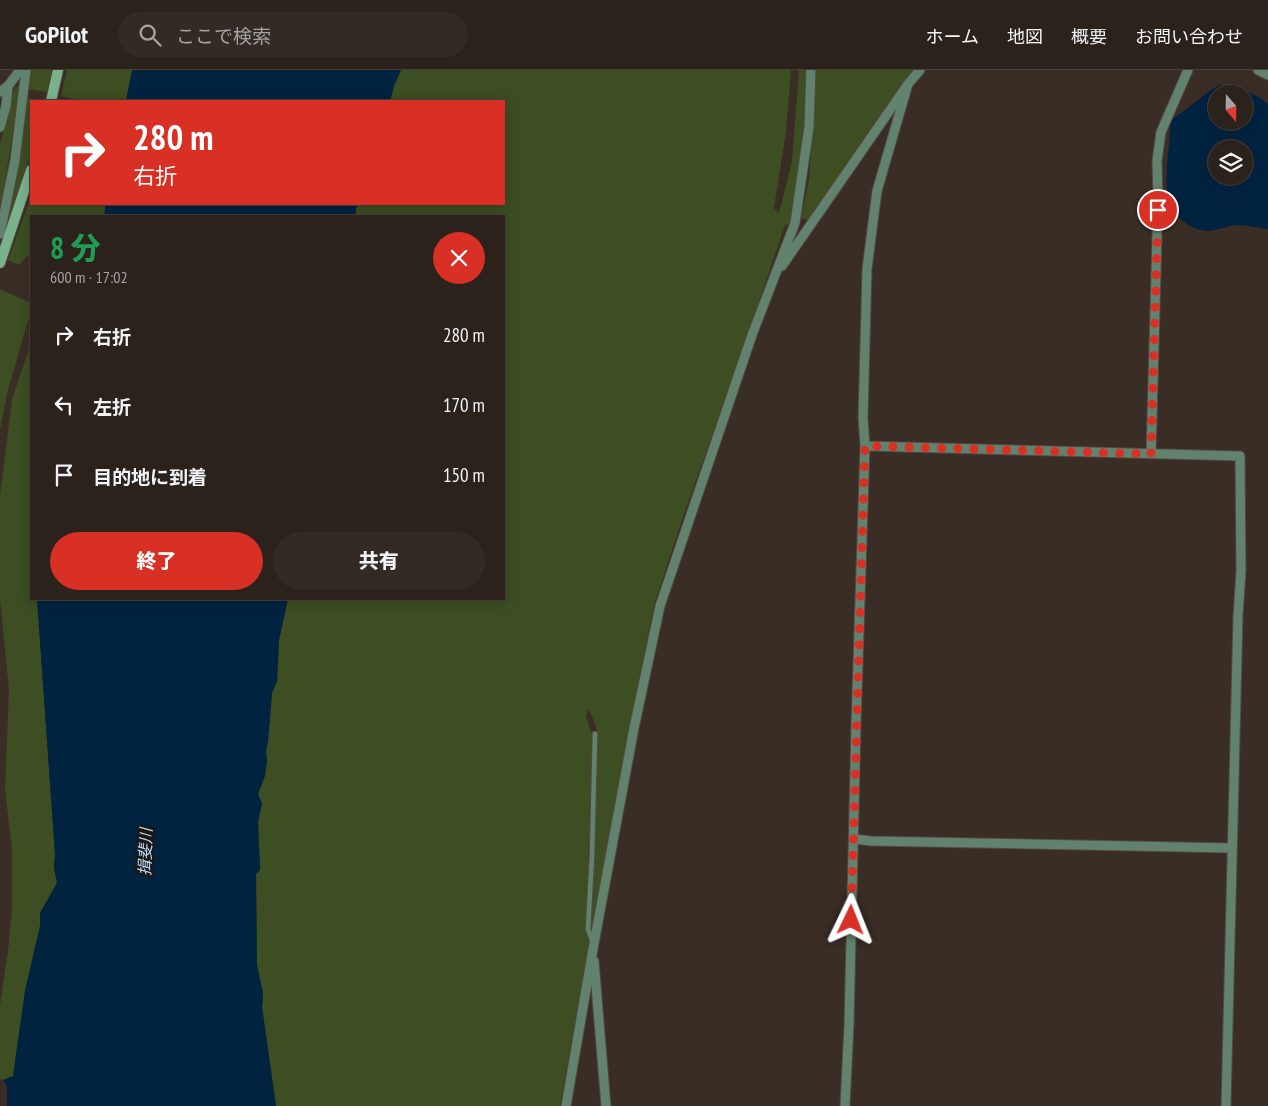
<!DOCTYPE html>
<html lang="ja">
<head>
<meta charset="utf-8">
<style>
	:root { --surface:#2c221c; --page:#342a25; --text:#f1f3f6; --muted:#a6a4a3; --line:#483f3b; --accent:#d93025 }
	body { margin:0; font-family:"PT Sans Narrow","Noto Sans JP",sans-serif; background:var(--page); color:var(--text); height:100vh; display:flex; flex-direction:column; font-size:19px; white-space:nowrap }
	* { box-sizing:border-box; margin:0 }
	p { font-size:16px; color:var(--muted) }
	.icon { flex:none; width:28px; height:28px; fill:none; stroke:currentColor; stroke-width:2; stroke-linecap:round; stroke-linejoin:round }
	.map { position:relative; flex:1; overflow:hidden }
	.drawer { position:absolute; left:30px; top:145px; width:475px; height:385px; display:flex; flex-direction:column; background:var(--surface); border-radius:0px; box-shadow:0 2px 12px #0003,0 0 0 1px var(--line) }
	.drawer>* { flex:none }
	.guide { position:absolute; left:30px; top:30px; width:475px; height:105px; border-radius:0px; box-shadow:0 2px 12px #0003,0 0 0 1px var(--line); background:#d93025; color:#fff; overflow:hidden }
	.needle { width:32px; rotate:160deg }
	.tools { position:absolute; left:1208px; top:15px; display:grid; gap:10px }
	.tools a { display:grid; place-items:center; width:45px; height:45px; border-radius:50%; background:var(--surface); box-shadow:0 2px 12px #0003,0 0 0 1px var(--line); font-size:25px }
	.pin { position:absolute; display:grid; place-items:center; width:42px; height:42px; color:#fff; margin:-21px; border:2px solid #fff; border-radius:50%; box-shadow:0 1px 5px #0007 }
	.me { position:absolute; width:55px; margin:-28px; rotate:2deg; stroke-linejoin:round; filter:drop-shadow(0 0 4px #0008) }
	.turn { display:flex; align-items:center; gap:18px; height:105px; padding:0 20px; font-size:22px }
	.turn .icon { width:65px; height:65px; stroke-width:2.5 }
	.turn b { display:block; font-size:35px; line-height:42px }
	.round { display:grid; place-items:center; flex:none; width:52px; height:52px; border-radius:26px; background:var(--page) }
	.head { display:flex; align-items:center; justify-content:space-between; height:85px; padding:0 20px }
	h1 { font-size:30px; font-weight:800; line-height:38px; color:#1e9e55 }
	.primary-button { display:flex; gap:10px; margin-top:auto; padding:10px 20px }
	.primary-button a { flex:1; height:58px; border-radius:30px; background:var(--accent); color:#fff; font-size:20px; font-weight:800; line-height:58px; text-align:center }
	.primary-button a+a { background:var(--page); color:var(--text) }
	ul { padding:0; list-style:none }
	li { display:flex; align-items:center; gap:15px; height:70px; padding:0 20px }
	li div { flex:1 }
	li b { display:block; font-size:19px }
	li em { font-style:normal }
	header { display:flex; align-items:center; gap:30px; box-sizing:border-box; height:70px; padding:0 25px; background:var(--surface); border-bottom:1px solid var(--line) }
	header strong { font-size:24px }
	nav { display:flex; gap:28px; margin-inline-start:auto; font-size:18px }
	.search { width:350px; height:45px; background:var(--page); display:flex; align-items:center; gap:12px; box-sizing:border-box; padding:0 18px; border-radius:28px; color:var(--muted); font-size:19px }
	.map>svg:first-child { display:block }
	.green { fill:#3c4e22 }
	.water { fill:#002340; fill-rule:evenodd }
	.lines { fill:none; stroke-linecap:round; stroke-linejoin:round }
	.service-casing { stroke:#554842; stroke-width:7 }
	.minor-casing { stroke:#554842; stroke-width:11 }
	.secondary-casing { stroke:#554842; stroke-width:12 }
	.service { stroke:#61836d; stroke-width:4.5 }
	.minor { stroke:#61836d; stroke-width:9 }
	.secondary { stroke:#7ab28e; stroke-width:10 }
	.route { stroke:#d93025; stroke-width:9; stroke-dasharray:0 16.2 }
	.labels { text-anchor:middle; stroke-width:5; stroke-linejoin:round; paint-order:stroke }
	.water-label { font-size:16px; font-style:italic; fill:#b9dbfb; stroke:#1d1714 }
</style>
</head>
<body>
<header>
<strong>GoPilot</strong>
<div class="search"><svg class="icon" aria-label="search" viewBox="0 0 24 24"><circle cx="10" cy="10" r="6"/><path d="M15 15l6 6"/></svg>ここで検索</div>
<nav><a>ホーム</a><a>地図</a><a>概要</a><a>お問い合わせ</a></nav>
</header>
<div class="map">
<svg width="1268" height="1036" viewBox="0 0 1268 1036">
	<rect width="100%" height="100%" fill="#3a2d26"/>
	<path class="green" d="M30,0H52L47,22L27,19Z
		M67,0H132L126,31H73L74,29L61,26Z
		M401,0H791L786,62L774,138L779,143L792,91L799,0H807C805,50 801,99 791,148L789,154L785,155L748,264L682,450L654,535L628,663L592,858H591L598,664L593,648L588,638L586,647L592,664L586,861L589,875L560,1036H276L262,937L263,923L257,895L256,804L260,800L258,752L262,734L258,724L267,692L266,681L268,671L272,623L277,611L279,570L288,529H504V146H355L357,134H504V31H390L394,16Z
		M816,0H914C875,48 843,101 807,150L801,148L809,110Z
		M20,16L0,144V74L15,17Z
		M26,28L45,30L31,31V83L5,162L18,88Z
		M31,127V134H106L104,146H31V187L27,186L19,195L8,190Z
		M0,219L31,233V240L8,320L0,359Z
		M31,273V529H37L55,784L54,798L57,813L40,843V856L25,921L13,1006L3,1010L0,1009V935L8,881L12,839V780L5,719L9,620L0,528V426L12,329Z"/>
	<path class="water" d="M132,0H401L394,16L390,31H126Z
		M1220,15C1237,18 1255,22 1268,34V159C1258,158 1247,155 1237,155C1227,156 1217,161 1206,161C1197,160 1190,157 1182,150C1155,128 1172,80 1170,50C1188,40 1202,24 1220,15ZM1216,24H1244V51H1216ZM1216,79H1244V106H1216Z
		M106,134H357L355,146H104Z
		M37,529H288L279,570L277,611L272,623L268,671L266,681L267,692L265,706L258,724L262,734L258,752L260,800L256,804L257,895L263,923L262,937L276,1036H7V1016L3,1010L13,1006L25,921L40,856V843L57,813L54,798L55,784Z"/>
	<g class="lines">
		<defs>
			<path id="service" d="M592,870L588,859L592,786L595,664"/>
			<path id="minor" d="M1258,0L1268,5
				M0,22L8,16L20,0
				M0,57L6,36L8,16
				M0,164L15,90L26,0
				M782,196L908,14L920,0
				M865,376L1240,386L1241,501L1238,546L1226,1036
				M1151,384L1158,130L1157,91L1161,62L1188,0
				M855,769L871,771L1232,778
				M594,891L606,1036
				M566,1036L593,879L634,658L660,536L752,265L795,153L809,57L811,0
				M845,1036L849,955L856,654L865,376L863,348L867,199L874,144L877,121L908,14"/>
			<path id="secondary" d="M51,31L58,0
				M0,193L31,100"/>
		</defs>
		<use href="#service" class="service-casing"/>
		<use href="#minor" class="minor-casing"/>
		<use href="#secondary" class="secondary-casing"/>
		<use href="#service" class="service"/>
		<use href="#minor" class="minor"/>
		<use href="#secondary" class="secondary"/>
	</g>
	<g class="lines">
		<path class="route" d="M851,850L865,376L1151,384L1158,140"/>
	</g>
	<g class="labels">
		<g class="water-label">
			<text transform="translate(145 782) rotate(-88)" y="6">揖斐川</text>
		</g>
	</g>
</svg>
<div class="tools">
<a><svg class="needle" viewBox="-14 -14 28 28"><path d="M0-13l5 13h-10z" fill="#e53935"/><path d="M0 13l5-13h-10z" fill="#a6a4a3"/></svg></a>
<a><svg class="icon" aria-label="layers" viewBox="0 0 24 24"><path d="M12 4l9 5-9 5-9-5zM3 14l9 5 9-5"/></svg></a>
</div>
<div class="pin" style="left:1158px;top:140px;background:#d93025"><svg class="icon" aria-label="arrive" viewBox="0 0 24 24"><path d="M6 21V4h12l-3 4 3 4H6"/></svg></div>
<svg class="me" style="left:851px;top:850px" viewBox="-20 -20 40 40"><path d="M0-17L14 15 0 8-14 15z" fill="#d93025" stroke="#fff" stroke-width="4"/></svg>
<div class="guide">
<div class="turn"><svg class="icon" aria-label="right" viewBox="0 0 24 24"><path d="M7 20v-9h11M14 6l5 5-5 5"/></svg><div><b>280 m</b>右折</div></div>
</div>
<section class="drawer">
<div class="head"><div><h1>8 分</h1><p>600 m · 17:02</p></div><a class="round" style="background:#d93025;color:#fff"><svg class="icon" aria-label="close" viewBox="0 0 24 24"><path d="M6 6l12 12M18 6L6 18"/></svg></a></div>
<ul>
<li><svg class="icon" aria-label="right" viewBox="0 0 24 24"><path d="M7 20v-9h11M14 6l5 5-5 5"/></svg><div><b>右折</b></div><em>280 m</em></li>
<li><svg class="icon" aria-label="left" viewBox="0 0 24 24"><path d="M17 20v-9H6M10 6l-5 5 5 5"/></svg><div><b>左折</b></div><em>170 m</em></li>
<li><svg class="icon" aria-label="arrive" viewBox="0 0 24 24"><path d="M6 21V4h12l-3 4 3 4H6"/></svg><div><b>目的地に到着</b></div><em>150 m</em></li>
</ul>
<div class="primary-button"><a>終了</a><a>共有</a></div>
</section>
</div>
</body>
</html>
